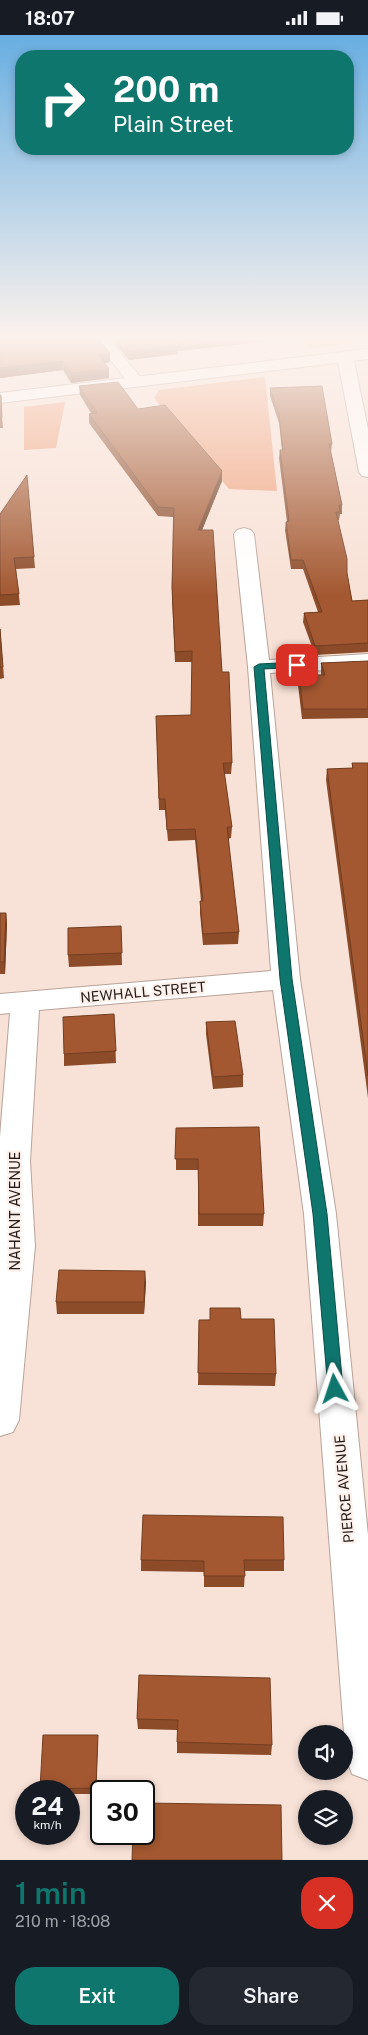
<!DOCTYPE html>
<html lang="en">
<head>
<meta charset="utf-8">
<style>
	:root { --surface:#171b24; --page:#242831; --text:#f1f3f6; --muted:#9ea1a6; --accent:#0f766e }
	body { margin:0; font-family:"Public Sans",sans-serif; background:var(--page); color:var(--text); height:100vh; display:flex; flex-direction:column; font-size:19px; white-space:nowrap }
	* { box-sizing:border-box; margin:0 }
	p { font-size:16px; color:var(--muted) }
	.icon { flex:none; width:28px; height:28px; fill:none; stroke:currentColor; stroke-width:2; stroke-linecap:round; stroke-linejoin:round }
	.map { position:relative; height:1825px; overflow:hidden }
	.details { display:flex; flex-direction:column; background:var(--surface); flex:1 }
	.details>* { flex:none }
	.banner { position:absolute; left:15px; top:15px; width:339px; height:105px; border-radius:20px; box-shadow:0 2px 8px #0003; background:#0f766e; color:#fff; overflow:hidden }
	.controls { position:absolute; left:298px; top:1690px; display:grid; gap:10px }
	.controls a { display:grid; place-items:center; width:55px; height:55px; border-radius:50%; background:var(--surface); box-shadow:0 2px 8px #0003; font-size:25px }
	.speed { position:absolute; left:15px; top:1745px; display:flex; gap:10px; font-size:25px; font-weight:700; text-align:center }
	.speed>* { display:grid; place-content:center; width:65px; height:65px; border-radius:50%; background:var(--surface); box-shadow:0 2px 8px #0003; line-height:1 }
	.speed small { font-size:12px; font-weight:400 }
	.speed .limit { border:2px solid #111; border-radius:8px; background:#fff; color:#111 }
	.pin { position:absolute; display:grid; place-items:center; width:42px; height:42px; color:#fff; margin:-21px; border-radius:10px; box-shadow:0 2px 8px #0006 }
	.me { position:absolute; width:55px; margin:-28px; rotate:355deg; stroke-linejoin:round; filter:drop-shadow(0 0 4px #0008) }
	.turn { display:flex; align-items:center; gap:18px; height:105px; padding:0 15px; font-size:22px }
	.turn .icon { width:65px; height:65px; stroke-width:2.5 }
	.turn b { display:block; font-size:35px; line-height:42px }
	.round { display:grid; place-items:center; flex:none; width:52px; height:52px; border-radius:20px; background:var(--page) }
	.overview { display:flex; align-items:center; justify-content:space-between; height:85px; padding:0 15px }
	h1 { font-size:30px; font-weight:600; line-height:38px; color:var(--accent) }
	.primary-button { display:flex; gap:10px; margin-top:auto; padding:10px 15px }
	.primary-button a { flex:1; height:58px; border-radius:20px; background:var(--accent); color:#fff; font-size:20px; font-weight:600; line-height:58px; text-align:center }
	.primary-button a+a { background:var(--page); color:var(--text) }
	.status { display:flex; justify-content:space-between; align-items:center; height:35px; padding:0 25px; background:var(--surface); direction:ltr }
	.status svg { height:14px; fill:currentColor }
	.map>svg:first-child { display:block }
	.green { fill:#efa27d }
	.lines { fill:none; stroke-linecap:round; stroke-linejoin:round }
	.minor-casing { stroke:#b9a399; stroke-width:2 }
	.major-casing { stroke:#b9a399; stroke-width:2 }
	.minor { fill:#fff; fill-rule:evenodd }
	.major { fill:#fff; fill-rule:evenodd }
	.wall { fill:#8c4c2a }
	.shaded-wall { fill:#723e22 }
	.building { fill:#a35831; stroke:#723e22 }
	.route { fill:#0f766e; stroke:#0a4d48 }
	.labels { text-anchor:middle; stroke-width:4.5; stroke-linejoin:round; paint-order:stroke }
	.street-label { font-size:14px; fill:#241c18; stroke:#fef0ea }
</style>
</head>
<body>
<div class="status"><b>18:07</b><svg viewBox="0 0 49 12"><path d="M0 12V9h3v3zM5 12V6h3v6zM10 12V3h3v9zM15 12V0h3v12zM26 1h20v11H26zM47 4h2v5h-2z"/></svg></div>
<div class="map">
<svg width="368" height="1825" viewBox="0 0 368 1825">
	<rect width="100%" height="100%" fill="#f8e1d6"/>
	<path class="green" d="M297,305H368V306L313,313Z
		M265,342L277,456L229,454L154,363L159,355Z
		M65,367L56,413L24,415V372Z"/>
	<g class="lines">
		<defs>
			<path id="minor" d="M95,305H110L142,344L144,347L142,350H130Z
				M345,316L350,318L353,321L368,394V442L362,441L359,437L337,321L340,318Z
				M244,493L251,495L254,499L269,625L368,619V633L270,638L300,944L336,1179L368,1500V1745L352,1739L346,1723L304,1179L273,955L39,975L30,1126L35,1211L19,1385L13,1397L0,1401V1102L10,978L0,979V959L271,936L248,632L234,499L237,495Z"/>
			<path id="major" d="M368,314V324L0,368V358Z"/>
		</defs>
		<use href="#minor" class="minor-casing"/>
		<use href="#major" class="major-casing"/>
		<use href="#minor" class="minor"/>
		<use href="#major" class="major"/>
	</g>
	<path class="wall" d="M0,305L110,327L105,328L109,334V343L71,348L63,335L0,343Z
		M112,305H260V307L178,316V319L129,325Z
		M79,351L138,374L222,446L202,495L222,637L232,728L231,739H224L232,792L231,803L228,804L239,897L238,909L203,910L200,878V866H201L195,805L168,806L165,775H159L156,681L191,680L192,627H175L172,562L173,482L158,481L89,388V379L91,378L80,360Z
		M270,353L332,409L331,417L342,470V479H340L339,485H338L352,566L368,565V617L315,620L303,587L304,578L318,577L303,534H291L285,495L286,487H287L279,423L280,415H282L279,388L270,361Z
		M0,360L3,393H0Z
		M27,440L35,533L16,534L20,570L0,571V479Z
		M0,592L4,643L0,644Z
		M368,626V683L302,684L298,650L299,640H321V628Z
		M352,728H368V1063L326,745L327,734L352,733Z
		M0,878H6L7,889L5,939H0Z
		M121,891L122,930L69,932L68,920Z
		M114,979L116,1028L64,1031V1019Z
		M206,987L243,1040V1052L213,1054L206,999Z
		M176,1093L264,1179L263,1191H198V1135H176Z
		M146,1247L144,1279H57L56,1267Z
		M241,1284L276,1339L275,1351L198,1350L199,1285Z
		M141,1525H284V1536H245L244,1552H204V1537L141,1536Z
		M139,1640L272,1710L271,1720L177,1718V1695L138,1694L137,1684Z
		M98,1706L96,1759H69V1756H41L40,1754Z"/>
	<path class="shaded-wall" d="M200,305H260V307L178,316V319L129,325V316L176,308Z
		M110,318V327L99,329L98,319Z
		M63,326V335L0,343V333Z
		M109,334V343L71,348V338Z
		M222,436V446L198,505V495Z
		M6,878L7,889L5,939L4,927Z
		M145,1236L146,1247L144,1279V1267Z"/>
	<path class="building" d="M0,305H99L110,318L98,319L109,334L71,338L63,326L0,333Z
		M119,305H200L176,308L178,310L129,316Z
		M118,347L138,374L165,370L222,436L198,495H213L222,637H229L232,728H223L232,792H227L239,897L203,899L200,866H203L195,794L167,795L165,764H159L156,681L191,680L192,616L175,617L172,552L174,473L158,472L89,379L97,378L79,351Z
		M322,351L332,409H329L342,470H339L340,477H336L347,524V538L352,566L368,565V608L315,611L304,578L322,577L303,525H291L286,487L289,486L280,415H283L279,380L270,353Z
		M0,360H1L2,383H0Z
		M27,440L34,522L14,523L19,559L0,560V479Z
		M0,594L3,632H0Z
		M368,626V674H303L299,640H325L321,628Z
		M352,728H368V1041L327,734L353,733Z
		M0,878H6L4,927H0Z
		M121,891L122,918L68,920V893Z
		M114,979L116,1016L64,1019L63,982Z
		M235,986L243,1040L213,1042L206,987Z
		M259,1092L264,1179H199L198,1124H175L176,1093Z
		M59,1235L145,1236L144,1267H56Z
		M210,1273H240L241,1284H274L276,1339L198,1338L199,1285H210Z
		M143,1480L283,1482L284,1525H244L245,1541H204V1526L141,1525Z
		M139,1640L270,1643L272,1710L177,1707L178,1685L137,1684Z
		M43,1700H98L96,1753L40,1754Z
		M144,1768L281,1770L282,1825H132L133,1799H144Z"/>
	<linearGradient id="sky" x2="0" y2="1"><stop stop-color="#68aee1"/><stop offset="0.54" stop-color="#fcf2ed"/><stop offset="1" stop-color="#fcf2ed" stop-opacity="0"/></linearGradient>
	<rect width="368" height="560" fill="url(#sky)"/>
	<path class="route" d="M297,627L300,628V632L264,634L292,944L327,1179L343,1354L341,1358L335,1360L330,1358L328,1354L313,1179L280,944L254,632L259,629Z"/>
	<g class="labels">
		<g class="street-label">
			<text transform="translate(143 957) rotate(-5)" y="5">NEWHALL STREET</text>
			<text transform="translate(15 1176) rotate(-90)" y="5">NAHANT AVENUE</text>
			<text transform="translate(344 1454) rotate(-95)" y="5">PIERCE AVENUE</text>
		</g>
	</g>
</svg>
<div class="controls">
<a><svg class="icon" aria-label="sound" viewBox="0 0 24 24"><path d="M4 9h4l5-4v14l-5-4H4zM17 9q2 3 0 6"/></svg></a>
<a><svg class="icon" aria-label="layers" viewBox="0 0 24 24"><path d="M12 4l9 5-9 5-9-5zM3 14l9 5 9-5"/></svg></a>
</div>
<div class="speed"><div>24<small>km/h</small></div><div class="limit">30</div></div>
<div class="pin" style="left:297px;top:630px;background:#d93025"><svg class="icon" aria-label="arrive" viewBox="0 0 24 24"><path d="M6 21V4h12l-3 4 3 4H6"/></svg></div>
<svg class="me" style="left:335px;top:1354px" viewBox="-20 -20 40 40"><path d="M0-17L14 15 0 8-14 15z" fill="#0f766e" stroke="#fff" stroke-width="4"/></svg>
<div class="banner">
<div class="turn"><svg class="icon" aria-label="right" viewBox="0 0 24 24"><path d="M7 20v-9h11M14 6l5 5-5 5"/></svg><div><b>200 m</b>Plain Street</div></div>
</div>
</div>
<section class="details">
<div class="overview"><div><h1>1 min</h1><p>210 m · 18:08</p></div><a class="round" style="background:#d93025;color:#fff"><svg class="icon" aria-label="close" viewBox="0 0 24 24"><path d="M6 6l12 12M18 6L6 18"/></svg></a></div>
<div class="primary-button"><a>Exit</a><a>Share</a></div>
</section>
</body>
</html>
